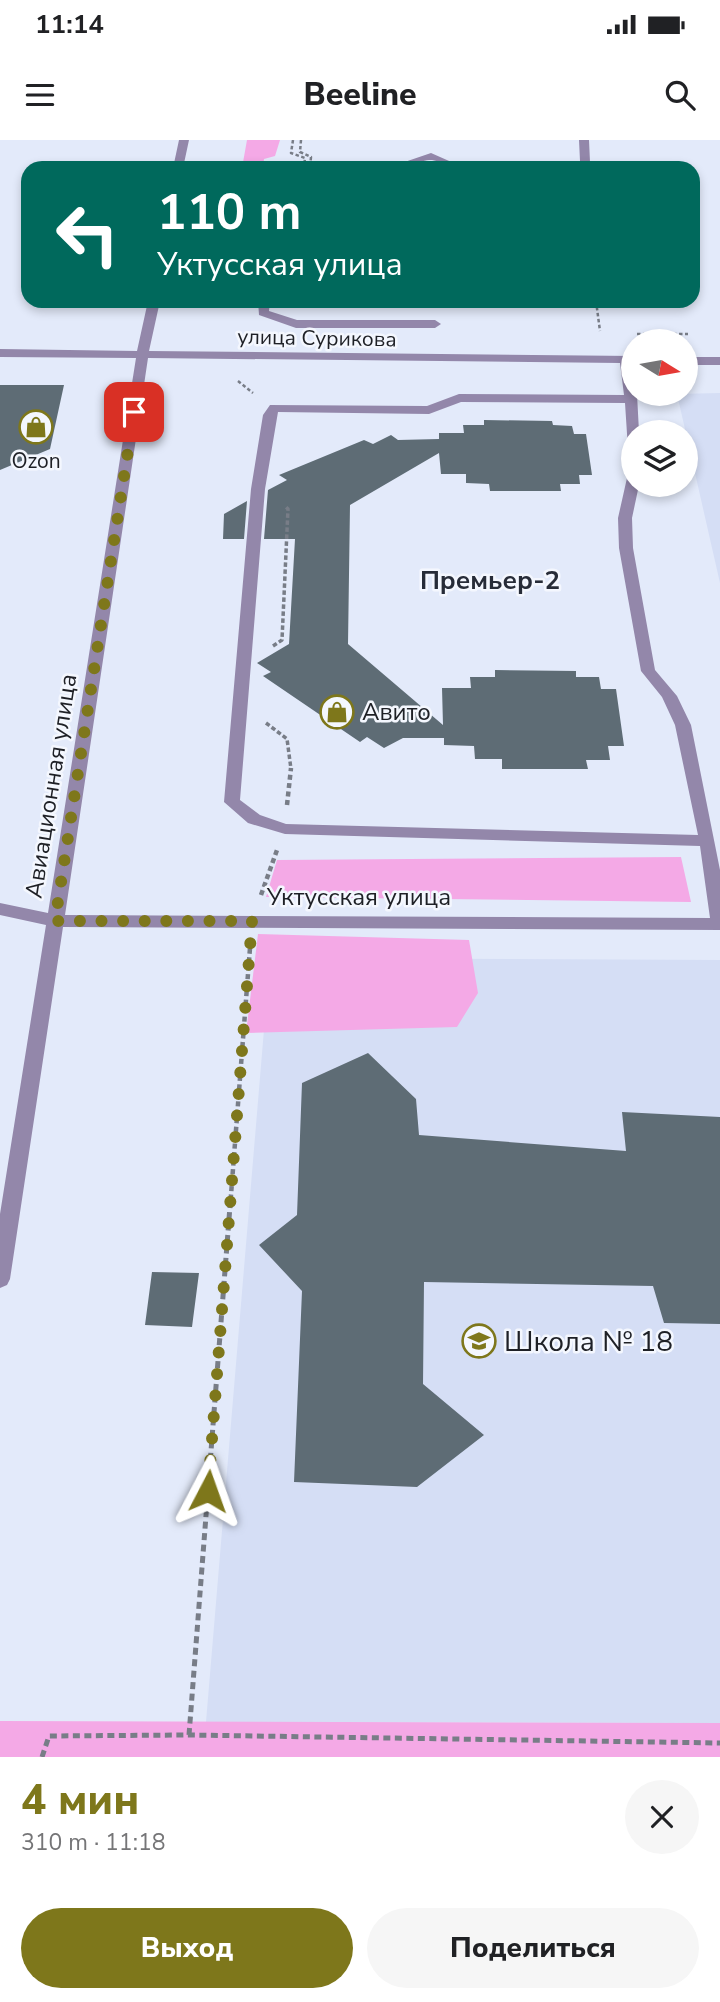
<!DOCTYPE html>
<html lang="ru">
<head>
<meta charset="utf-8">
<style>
	:root { --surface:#fff; --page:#f6f6f6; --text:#202124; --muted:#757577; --accent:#7e771b }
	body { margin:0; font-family:"Nunito Sans",sans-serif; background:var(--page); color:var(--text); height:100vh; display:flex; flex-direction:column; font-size:26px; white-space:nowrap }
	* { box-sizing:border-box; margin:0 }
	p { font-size:23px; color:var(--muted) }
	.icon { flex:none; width:38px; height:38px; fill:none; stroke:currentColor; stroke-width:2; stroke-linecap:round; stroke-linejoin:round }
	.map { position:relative; height:1617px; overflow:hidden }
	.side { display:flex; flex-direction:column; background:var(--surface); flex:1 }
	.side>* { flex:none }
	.top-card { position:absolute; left:21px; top:21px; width:679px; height:147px; border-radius:21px; box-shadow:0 4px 10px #0003; background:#00695c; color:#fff; overflow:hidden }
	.needle { width:46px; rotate:101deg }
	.controls { position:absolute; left:621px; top:189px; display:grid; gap:14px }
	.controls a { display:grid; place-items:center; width:77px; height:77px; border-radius:50%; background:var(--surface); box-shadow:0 4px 10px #0003; font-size:35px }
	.pin { position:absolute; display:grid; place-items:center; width:60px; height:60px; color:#fff; margin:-30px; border-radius:14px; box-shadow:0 4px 10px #0006 }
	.me { position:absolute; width:77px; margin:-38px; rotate:4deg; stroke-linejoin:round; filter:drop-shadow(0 0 5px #0008) }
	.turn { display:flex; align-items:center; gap:24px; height:147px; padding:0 21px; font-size:32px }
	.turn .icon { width:91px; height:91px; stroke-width:2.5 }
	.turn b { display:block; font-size:49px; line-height:60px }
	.round { display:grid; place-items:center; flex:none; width:74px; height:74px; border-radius:37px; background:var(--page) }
	.overview { display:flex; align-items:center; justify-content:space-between; height:119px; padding:0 21px }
	h1 { font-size:42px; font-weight:800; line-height:52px; color:var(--accent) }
	.action { display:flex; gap:14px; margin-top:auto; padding:14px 21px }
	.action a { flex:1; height:80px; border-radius:42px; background:var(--accent); color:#fff; font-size:28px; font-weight:800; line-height:80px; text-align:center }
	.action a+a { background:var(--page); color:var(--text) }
	.status { display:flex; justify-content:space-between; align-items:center; height:49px; padding:0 35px; background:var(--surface); direction:ltr }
	.status svg { height:19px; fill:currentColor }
	header { display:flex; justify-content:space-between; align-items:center; height:91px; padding:0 21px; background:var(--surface); font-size:32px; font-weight:800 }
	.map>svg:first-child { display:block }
	.built { fill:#d5def5 }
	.green { fill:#f4a9e6 }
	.building { fill:#5e6c75 }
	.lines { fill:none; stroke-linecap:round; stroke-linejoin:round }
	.path-far3 { stroke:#787d87; stroke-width:2.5; stroke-dasharray:3.5 2.5; stroke-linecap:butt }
	.path-far2 { stroke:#787d87; stroke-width:3.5; stroke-dasharray:4.5 2.5; stroke-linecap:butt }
	.path-far1 { stroke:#787d87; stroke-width:4.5; stroke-dasharray:5 3.5; stroke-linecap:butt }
	.path { stroke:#787d87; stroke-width:5; stroke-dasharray:7 4.5; stroke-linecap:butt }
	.minor { fill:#9387aa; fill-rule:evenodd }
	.route { stroke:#7e771b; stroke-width:12; stroke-dasharray:0 21.6 }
	.labels { text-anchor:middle; stroke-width:5; stroke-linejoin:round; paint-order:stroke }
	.far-street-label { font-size:21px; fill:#1e2026; stroke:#f4f7fe }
	.far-poi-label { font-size:21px; fill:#1e2026; stroke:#f4f7fe }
	.poi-label { font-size:24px; fill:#1e2026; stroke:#f4f7fe; text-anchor:start }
	.street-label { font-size:24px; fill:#1e2026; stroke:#f4f7fe }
	.neighbourhood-label { font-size:26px; font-weight:bold; fill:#272c38; stroke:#f4f7fe }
	.near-poi-label { font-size:28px; fill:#1e2026; stroke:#f4f7fe; text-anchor:start }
</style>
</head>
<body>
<div class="status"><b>11:14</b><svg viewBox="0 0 49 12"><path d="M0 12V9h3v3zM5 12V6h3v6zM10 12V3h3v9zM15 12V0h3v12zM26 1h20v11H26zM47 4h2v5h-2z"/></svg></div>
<header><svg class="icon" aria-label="menu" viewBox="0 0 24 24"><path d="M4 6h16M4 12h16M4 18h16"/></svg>Beeline<svg class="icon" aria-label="search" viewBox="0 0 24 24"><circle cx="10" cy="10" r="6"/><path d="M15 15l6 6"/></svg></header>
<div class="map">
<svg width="720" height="1617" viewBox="0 0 720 1617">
	<rect width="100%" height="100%" fill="#e3eafa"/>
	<path class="built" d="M720,253V443L677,254Z
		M270,818L720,820V1583L206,1582Z"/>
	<path class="green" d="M247,0H280L275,16L264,19L263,28H242Z
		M681,717L691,762L266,757L277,720Z
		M258,794L469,800L478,853L457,887L246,893Z
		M0,1581L720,1583V1617H0Z"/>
	<path class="building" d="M0,245H64L50,309L0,330Z
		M484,280L552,281L553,285L572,286L574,294H586L592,335H579L580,344H560L561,351H490L489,344L466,343V334H441L439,313L350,365L348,504L443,585L442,548H471L470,537H495V530L576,531V537H599L601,549H616L624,606H608L610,620H586L588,629H502V619H475L474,606L444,605V598H403L384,608L367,597L360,602L263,536L271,532L257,523L289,504L295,399H264L268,350L287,340L279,335L364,300L373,304L391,295L398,300L439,299V293H464L463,285H484Z
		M247,361L244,399H223L224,374Z
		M368,913L416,959L419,995L626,1011L622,972L720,977V1184L664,1183L653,1146L424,1142L423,1244L484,1295L417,1347L294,1342L302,1151L259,1105L297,1075L302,943Z
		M152,1132L199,1133L192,1187L145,1185Z"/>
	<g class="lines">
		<path class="path-far3" d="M293,0L291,13L305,18L304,28
			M301,0L300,12L311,17L310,28
			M596,161L600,191
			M637,194H688
			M238,241L253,253"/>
		<path class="path-far2" d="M273,506L282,500L288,369L285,366
			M266,583L287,599L291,629"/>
		<path class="path-far1" d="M287,665L291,628
			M261,755L277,710
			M230,1068L250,808"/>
		<path class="path" d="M189,1595L230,1066
			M42,1617L49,1596L189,1595L720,1603"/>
		<path class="minor" d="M179,0H189L183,28H173Z
			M579,0H589L590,22L582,28H570L580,21Z
			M431,13L465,28C452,28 444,22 432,20C425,19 400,28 387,28Z
			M148,161H160L149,211L634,216V254H637L639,292H634V313L628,309L625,263L461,262L429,274L278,272L265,349L240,660L260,675L286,684L698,695L675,585L662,557L641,531L619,408L618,378L627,338L634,334V345H639L632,378L633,408L655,530L677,556L691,585L720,730V790L63,787L10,1139L7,1145L0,1148V1074L46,785L0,775V763L48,773L136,218L0,217V209L137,211ZM148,218L620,223L624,255L459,254L427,266L270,265L263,275L251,349L224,662L248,683L285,694L700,706L710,778L65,775Z
			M258,161H270L269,171L297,180H435L441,184L435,188H296L259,175Z
			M686,217H720V225H686Z"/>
	</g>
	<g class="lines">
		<path class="route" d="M134,272L55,781H252L208,1351"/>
	</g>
	<defs>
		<symbol id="shop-ring" viewBox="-11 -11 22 22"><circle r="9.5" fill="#f4f7fe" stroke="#7e771b" stroke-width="1.5"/><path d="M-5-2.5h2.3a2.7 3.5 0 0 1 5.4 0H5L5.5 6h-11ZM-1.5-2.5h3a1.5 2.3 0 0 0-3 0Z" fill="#7e771b"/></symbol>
		<symbol id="school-ring" viewBox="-11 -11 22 22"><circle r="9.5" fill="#f4f7fe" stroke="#7e771b" stroke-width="1.5"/><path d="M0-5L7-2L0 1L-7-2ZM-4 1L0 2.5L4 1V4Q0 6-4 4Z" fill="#7e771b"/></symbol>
	</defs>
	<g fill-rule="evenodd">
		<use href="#shop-ring" x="17" y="268" width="38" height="38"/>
		<use href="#shop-ring" x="318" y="553" width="38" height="38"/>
		<use href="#school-ring" x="460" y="1182" width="38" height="38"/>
	</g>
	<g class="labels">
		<g class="far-street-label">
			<text transform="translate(317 198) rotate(1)" y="7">улица Сурикова</text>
		</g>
		<g class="far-poi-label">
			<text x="36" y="328">Ozon</text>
		</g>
		<g class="poi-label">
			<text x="362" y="580">Авито</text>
		</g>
		<g class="street-label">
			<text transform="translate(51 646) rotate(-81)" y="8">Авиационная улица</text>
			<text x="359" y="765">Уктусская улица</text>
		</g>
		<g class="neighbourhood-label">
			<text x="490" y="449">Премьер-2</text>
		</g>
		<g class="near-poi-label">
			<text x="504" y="1211">Школа № 18</text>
		</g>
	</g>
</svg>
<div class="controls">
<a><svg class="needle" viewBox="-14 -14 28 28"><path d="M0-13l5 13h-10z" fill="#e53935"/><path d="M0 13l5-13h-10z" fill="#757577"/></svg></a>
<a><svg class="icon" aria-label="layers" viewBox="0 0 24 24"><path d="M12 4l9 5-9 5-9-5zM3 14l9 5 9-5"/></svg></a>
</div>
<div class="pin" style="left:134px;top:272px;background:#d93025"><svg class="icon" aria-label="arrive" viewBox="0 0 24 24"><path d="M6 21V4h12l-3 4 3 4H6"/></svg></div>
<svg class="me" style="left:208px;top:1351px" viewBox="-20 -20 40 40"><path d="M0-17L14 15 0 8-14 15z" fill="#7e771b" stroke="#fff" stroke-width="4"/></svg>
<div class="top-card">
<div class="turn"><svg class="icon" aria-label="left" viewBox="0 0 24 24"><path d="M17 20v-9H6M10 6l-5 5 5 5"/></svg><div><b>110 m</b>Уктусская улица</div></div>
</div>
</div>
<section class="side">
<div class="overview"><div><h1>4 мин</h1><p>310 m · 11:18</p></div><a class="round"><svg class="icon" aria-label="close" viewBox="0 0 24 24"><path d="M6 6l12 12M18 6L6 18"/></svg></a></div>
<div class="action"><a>Выход</a><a>Поделиться</a></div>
</section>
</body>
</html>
